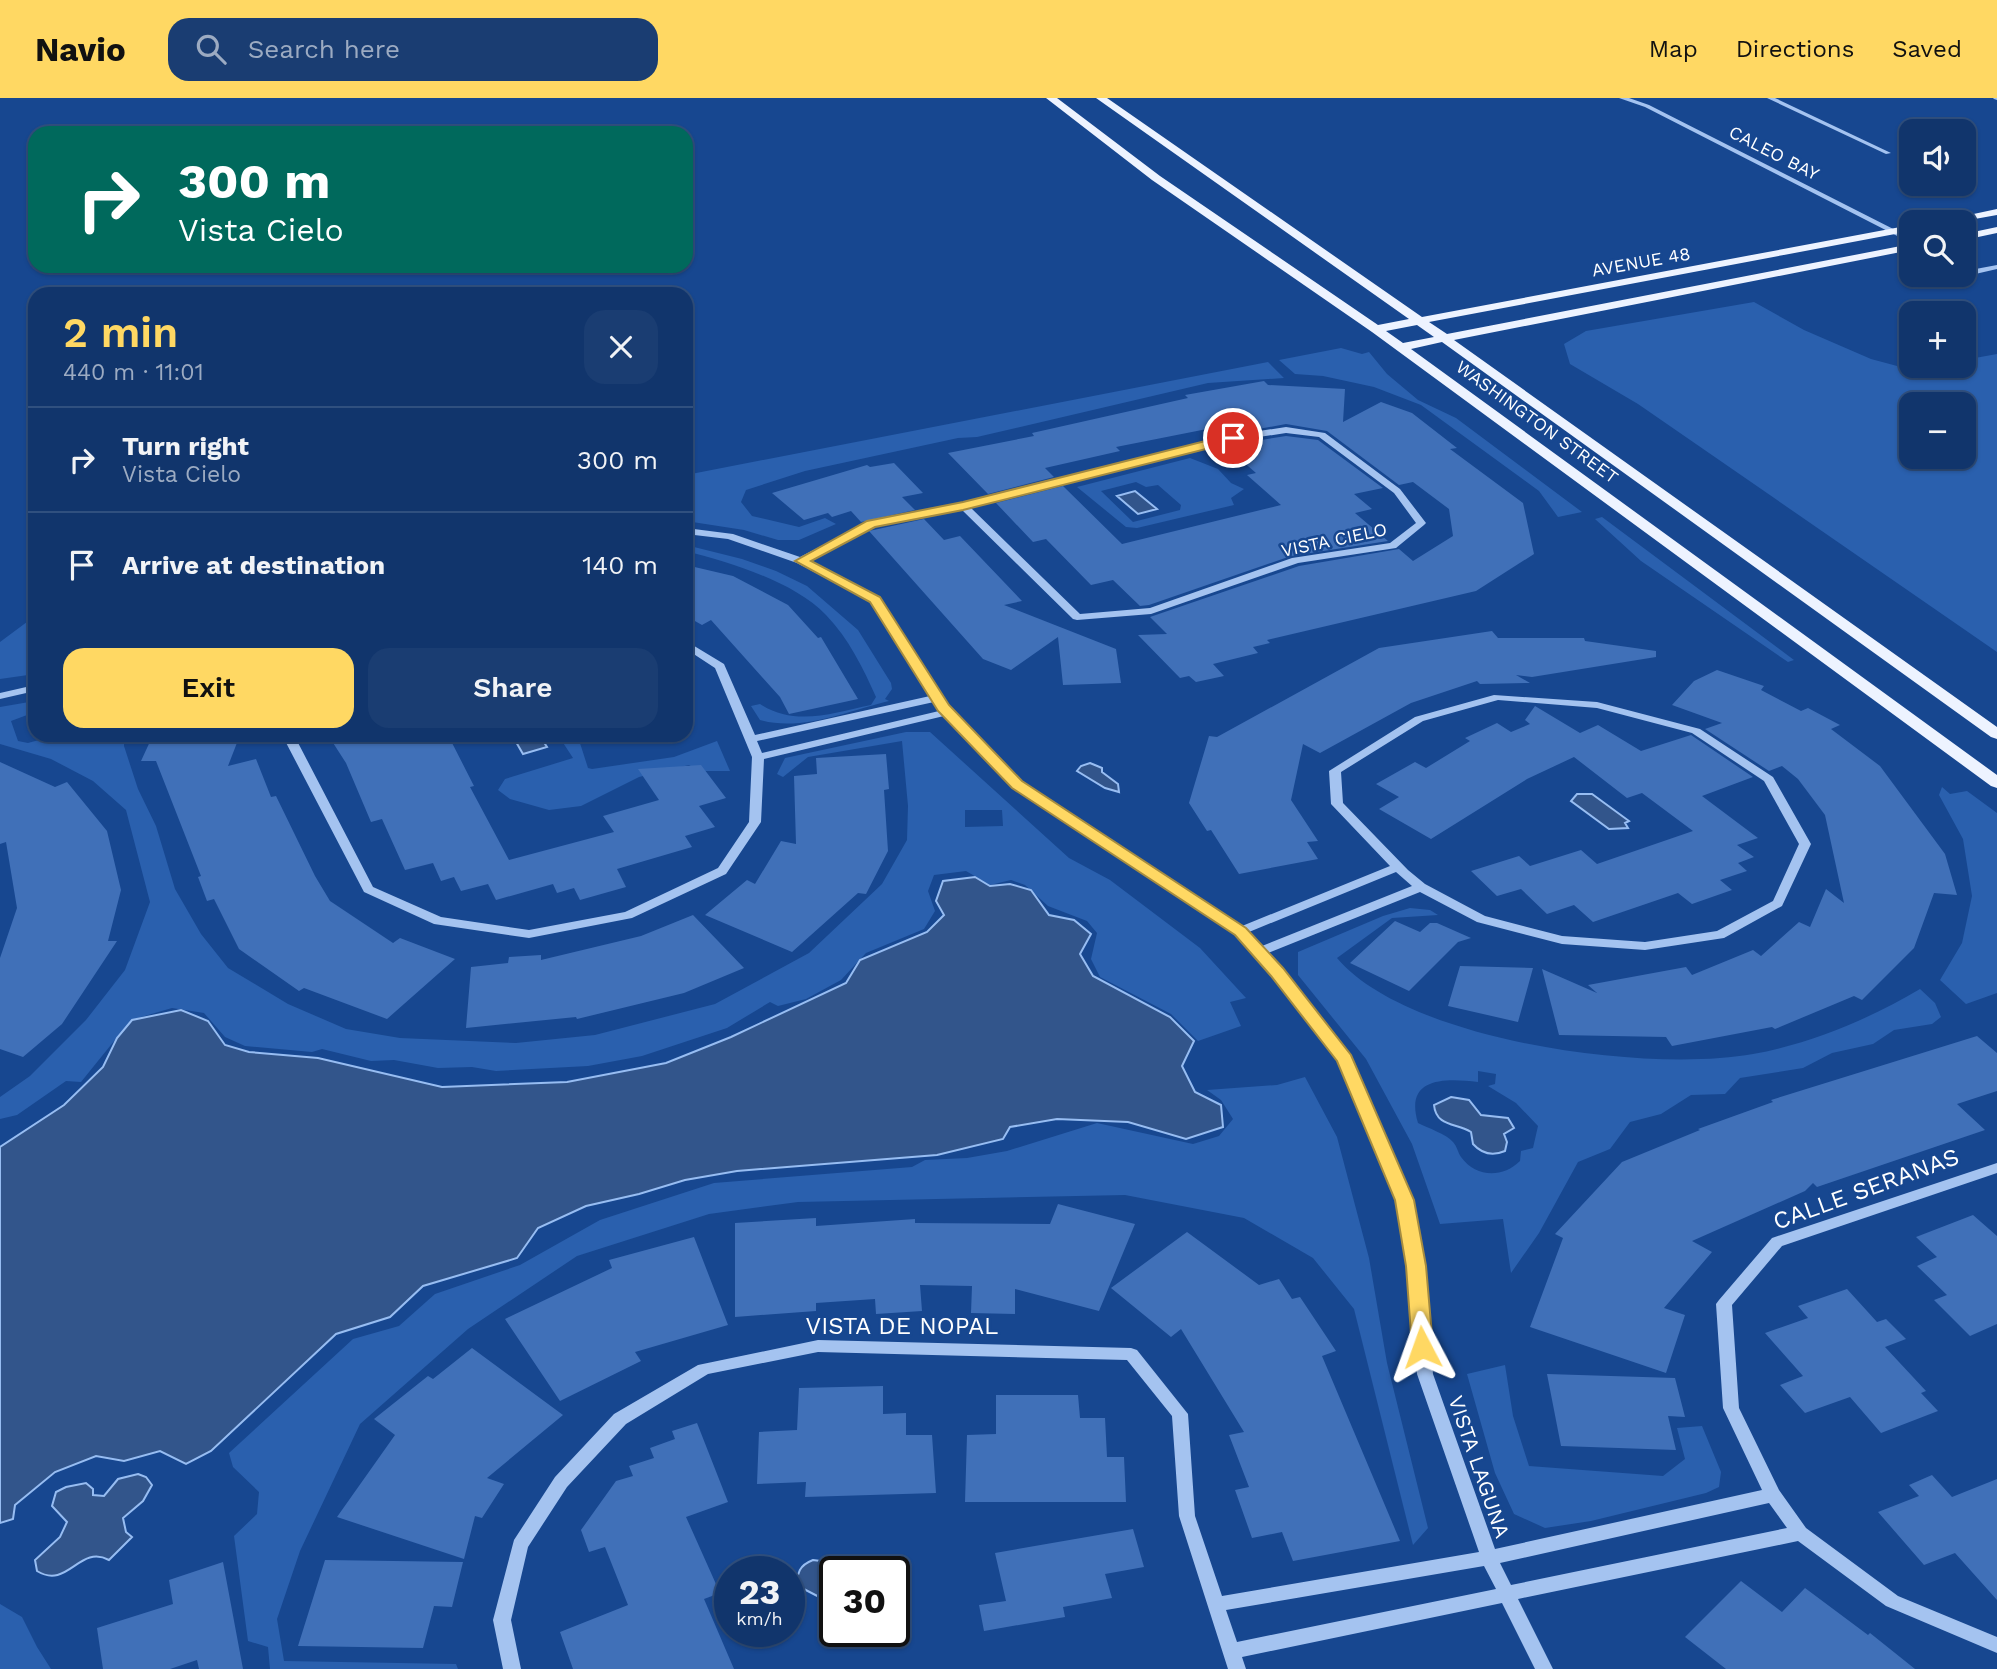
<!DOCTYPE html>
<html lang="en">
<head>
<meta charset="utf-8">
<style>
	:root { --surface:#11356c; --page:#1a3d72; --text:#f1f3f6; --muted:#9cabc2; --line:#30507f; --accent:#ffd863 }
	body { margin:0; font-family:"Work Sans",sans-serif; background:var(--page); color:var(--text); height:100vh; display:flex; flex-direction:column; font-size:26px; white-space:nowrap }
	* { box-sizing:border-box; margin:0 }
	p { font-size:23px; color:var(--muted) }
	.icon { flex:none; width:38px; height:38px; fill:none; stroke:currentColor; stroke-width:2; stroke-linecap:round; stroke-linejoin:round }
	.map { position:relative; flex:1; overflow:hidden }
	.side { position:absolute; left:28px; top:189px; width:665px; height:455px; display:flex; flex-direction:column; background:var(--surface); border-radius:21px; box-shadow:0 2px 5px #0004,0 0 0 2px var(--line) }
	.side>* { flex:none }
	.top-card { position:absolute; left:28px; top:28px; width:665px; height:147px; border-radius:21px; box-shadow:0 2px 5px #0004,0 0 0 2px var(--line); background:#00695c; color:#fff; overflow:hidden }
	.controls { position:absolute; left:1899px; top:21px; display:grid; gap:14px }
	.controls a { display:grid; place-items:center; width:77px; height:77px; border-radius:14px; background:var(--surface); box-shadow:0 2px 5px #0004,0 0 0 2px var(--line); font-size:35px }
	.speed { position:absolute; left:714px; top:1458px; display:flex; gap:14px; font-size:35px; font-weight:700; text-align:center }
	.speed>* { display:grid; place-content:center; width:91px; height:91px; border-radius:50%; background:var(--surface); box-shadow:0 2px 5px #0004,0 0 0 2px var(--line); line-height:1 }
	.speed small { font-size:18px; font-weight:400 }
	.speed .limit { border:4px solid #111; border-radius:10px; background:#fff; color:#111 }
	.pin { position:absolute; display:grid; place-items:center; width:60px; height:60px; color:#fff; margin:-30px; border:4px solid #fff; border-radius:50%; box-shadow:0 2px 7px #0007 }
	.me { position:absolute; width:77px; margin:-38px; rotate:356deg; stroke-linejoin:round; filter:drop-shadow(0 0 5px #0008) }
	.turn { display:flex; align-items:center; gap:24px; height:147px; padding:0 35px; font-size:32px }
	.turn .icon { width:91px; height:91px; stroke-width:2.5 }
	.turn b { display:block; font-size:49px; line-height:60px }
	.round { display:grid; place-items:center; flex:none; width:74px; height:74px; border-radius:21px; background:var(--page) }
	.overview { display:flex; align-items:center; justify-content:space-between; height:119px; padding:0 35px }
	h1 { font-size:42px; font-weight:600; line-height:52px; color:var(--accent) }
	.cta { display:flex; gap:14px; margin-top:auto; padding:14px 35px }
	.cta a { flex:1; height:80px; border-radius:21px; background:var(--accent); color:#111; font-size:28px; font-weight:600; line-height:80px; text-align:center }
	.cta a+a { background:var(--page); color:var(--text) }
	ul { padding:0; list-style:none }
	li { display:flex; align-items:center; gap:21px; height:105px; padding:0 35px; border-top:2px solid var(--line) }
	li div { flex:1 }
	li b { display:block; font-size:26px }
	li em { font-style:normal }
	header { display:flex; align-items:center; gap:42px; box-sizing:border-box; height:98px; padding:0 35px; background:var(--accent); color:#111 }
	header strong { font-size:33px }
	nav { display:flex; gap:38px; margin-inline-start:auto; font-size:24px }
	.search { width:490px; height:63px; background:var(--page); display:flex; align-items:center; gap:18px; box-sizing:border-box; padding:0 24px; border-radius:21px; color:var(--muted); font-size:26px }
	.map>svg:first-child { display:block }
	.green { fill:#2a60ae; fill-rule:evenodd }
	.water { fill:#32558b; stroke:#97bdf2; stroke-width:2 }
	.building { fill:#4070b8 }
	.lines { fill:none; stroke-linecap:round; stroke-linejoin:round }
	.minor { fill:#a4c3f0; fill-rule:evenodd }
	.major { fill:#edf3ff; fill-rule:evenodd }
	.route { fill:#ffd863; stroke:#a68c40; stroke-width:2 }
	.labels { text-anchor:middle; stroke-width:5; stroke-linejoin:round; paint-order:stroke }
	.far-street-label { font-size:18px; fill:#fff; stroke:#174790 }
	.street-label { font-size:21px; fill:#fff; stroke:#174790 }
	.near-street-label { font-size:24px; fill:#fff; stroke:#174790 }
</style>
</head>
<body>
<header>
<strong>Navio</strong>
<div class="search"><svg class="icon" aria-label="search" viewBox="0 0 24 24"><circle cx="10" cy="10" r="6"/><path d="M15 15l6 6"/></svg>Search here</div>
<nav><a>Map</a><a>Directions</a><a>Saved</a></nav>
</header>
<div class="map">
<svg width="1997" height="1571" viewBox="0 0 1997 1571">
	<rect width="100%" height="100%" fill="#174790"/>
	<path class="green" d="M1754,204L1804,232L1871,261L1912,272L1936,268H1964V262L1997,256V554L1638,306L1570,266L1564,246L1586,233ZM1911,306H1964V359H1911Z
		M1341,250L1362,256L1369,254L1387,276L1418,302L1456,320L1582,414L1558,419L1539,393L1421,307L1374,289L1323,278L1295,276L1279,262Z
		M1268,264L1284,280L1208,285L977,339L958,340L805,373L746,392L741,404L752,418L799,429L825,420L836,426L799,442H778L744,432L686,423V377Z
		M1190,360L1218,371L1231,385L1244,391L1231,400L1234,407L1137,430L1126,429L1077,389ZM1136,384L1146,389L1158,387L1181,407L1180,412L1133,424L1101,393Z
		M1602,419L1794,562L1788,564L1641,463L1595,421Z
		M686,447L742,461L776,473L807,488L858,532L891,585L892,591L885,601L889,603C848,613 801,634 760,622L751,608L760,606C795,629 833,615 871,607L876,599C863,570 849,541 826,517C793,483 731,465 686,453Z
		M35,518V576L0,581V544Z
		M35,603V614L11,623L18,643L28,645L57,637L60,643L92,637H124V648L138,691L156,728L175,791L201,836L228,870L288,906L346,931L400,940L516,945L595,937L715,906L809,855L882,786L907,742L908,708L902,643L808,659L783,679L777,676L785,660L906,634H930L1069,760L1110,782L1200,850L1246,900L1230,904L1241,928L1198,943L1171,916L1100,879L1091,861L1097,835L1087,823L1048,808L1025,787L1011,782L990,787L966,773L934,777L928,793L935,813L924,831L866,855L841,882L806,901L778,908L770,904L727,930L642,958L588,968L496,973L472,969L438,970L394,962L371,963L322,951L312,954L245,948L225,939L204,915L172,910L131,922L81,984L66,983L17,1017L0,1021V999L30,978L86,922L125,872L150,804L126,712L93,683L51,661L0,646V609ZM965,712H1002L1003,728L965,729Z
		M558,637H574L579,642L588,670L592,671L674,659L717,643L730,673H699L689,667L639,679L581,708L549,712L510,701L498,692L505,681L573,660Z
		M1942,689L1950,696L1967,693L1997,715V895L1966,906L1940,882L1962,845L1972,798L1963,741L1939,697Z
		M1410,810L1430,812L1438,817L1392,820L1337,860C1408,944 1648,975 1753,956C1813,945 1869,921 1920,891L1935,905L1941,919L1932,926L1894,932L1873,946L1832,955L1803,970L1740,980L1725,996L1691,997L1661,1016L1630,1024L1610,1051L1578,1064L1539,1135L1511,1175L1503,1121L1440,1126L1412,1046L1366,961L1298,877V854L1383,818ZM1478,973L1496,976L1495,986L1488,988L1516,1005L1538,1028L1533,1050L1521,1053L1520,1063C1503,1080 1476,1080 1461,1059C1458,1055 1457,1048 1453,1044C1446,1036 1428,1030 1418,1025C1404,979 1445,980 1478,984Z
		M1305,979L1337,1039L1369,1160L1387,1265L1428,1430L1413,1447L1354,1211L1313,1160L1244,1120L1125,1097L798,1104L709,1116L577,1158L468,1231L360,1326L300,1453L277,1521L284,1563L456,1566L458,1571H270L268,1549L248,1543L234,1438L257,1416L259,1394L233,1369L229,1355L353,1241L399,1228L435,1196L520,1167L600,1122L714,1085L912,1069L925,1062L967,1060L1007,1053L1097,1025L1193,1046L1219,1038L1233,1021L1221,1002L1207,992L1277,987Z
		M1505,1267L1513,1318L1529,1368L1663,1378L1685,1361L1677,1330L1702,1328L1721,1374L1719,1389L1706,1395L1591,1423L1545,1430L1514,1416L1495,1375L1467,1276Z
		M0,1506L22,1519L37,1549L51,1571H0Z"/>
	<path class="water" d="M1135,393L1157,411L1138,416L1117,398Z
		M512,637H539L547,649L523,656Z
		M1090,665L1102,670V674L1118,686L1119,694L1105,690L1077,673L1081,668Z
		M1577,696H1592L1629,723L1625,725L1628,730L1609,731L1571,703Z
		M975,779L990,788L1010,786L1031,792L1049,817L1074,822L1091,836L1080,856L1093,878L1170,919L1194,943L1182,968L1195,994L1221,1007L1223,1029L1186,1041L1128,1024L1057,1021L1010,1029L1003,1041L937,1057L737,1073L685,1082L639,1096L586,1108L538,1130L517,1160L423,1188L390,1219L336,1236L211,1353L186,1366L160,1353L124,1363L96,1358L55,1374L15,1407L13,1421L0,1425V1049L64,1007L103,969L117,940L132,922L181,912L208,923L225,947L249,954L318,960L442,989L567,984L666,965L731,939L846,885L860,862L927,834L944,817L936,803L943,783Z
		M1451,999L1469,1002L1481,1017L1508,1020L1514,1030L1504,1036L1507,1044L1505,1053C1493,1058 1482,1056 1473,1046L1471,1034C1457,1025 1436,1029 1434,1007Z
		M138,1376L146,1379L152,1387L143,1403L123,1420L126,1434L132,1439L109,1462C79,1446 68,1492 37,1473L35,1462L60,1439L67,1424L52,1408L56,1394L66,1389L86,1385L93,1391V1397L104,1398L118,1381Z
		M813,1462L828,1464L836,1473L835,1529L828,1517L827,1503L798,1488C796,1475 800,1467 813,1462Z"/>
	<path class="building" d="M1264,283L1268,287L1345,291L1343,324L1381,304L1412,315L1457,350L1450,351L1523,405L1534,456L1476,493L1267,542L1270,545L1253,549L1258,555L1213,566L1224,578L1196,584L1189,578L1180,580L1138,537L1167,536L1150,519L1299,468L1399,451L1413,463L1453,438L1449,411L1413,384L1399,387L1327,333L1286,326L1215,339L1207,331L1116,349L1120,353L1045,370L1054,379L988,396L948,355L1034,338L1032,335L1188,300L1185,297Z
		M1286,338L1318,342L1383,390L1354,396L1372,411L1355,415L1388,443L1291,458L1149,507L1140,508L1113,482L1091,487L1046,441L1033,444L996,405L1063,388L1122,446L1281,407L1247,377L1256,375L1225,348Z
		M894,365L923,395L902,399L915,412L861,424L851,413L832,419L828,415L804,422L772,395L867,367L870,369Z
		M924,421L944,442L960,438L1022,503L1004,507L1116,551L1121,585L1063,587L1058,539L1011,572L983,561L869,433Z
		M686,467L733,478L788,507L818,540L821,539L858,601L789,616L780,599L711,522L702,527L686,518Z
		M1492,533L1498,540H1584L1585,543L1656,553V559L1532,579L1516,577L1530,585L1480,586L1477,583L1411,605L1320,655L1303,646L1291,702L1318,743L1307,744L1318,761L1239,776L1211,732L1207,733L1189,705L1209,638L1217,639L1379,550Z
		M1717,572L1764,588L1761,592L1801,613L1808,610L1840,627L1831,631L1880,668L1945,756L1957,797L1934,795L1914,850L1862,902L1854,898L1775,931L1772,929L1672,948L1666,939L1559,937L1542,871L1597,895L1588,887L1686,869L1692,877L1753,852L1761,858L1799,824L1810,829L1826,791L1844,805L1825,717L1798,681L1782,668L1769,673L1705,631L1722,625L1672,607L1694,583Z
		M1535,608L1580,635L1598,627L1641,653L1691,637L1753,679L1702,698L1758,740L1737,747L1754,759L1738,765L1747,773L1720,782L1732,792L1692,806L1678,795L1593,824L1574,807L1547,816L1521,791L1497,798L1471,773L1519,758L1530,768L1581,752L1597,766L1693,733L1642,695L1627,700L1574,659L1527,681L1431,741L1379,711L1399,699L1376,686L1415,664L1426,670L1470,643L1465,640L1497,625L1511,634L1530,626L1525,622Z
		M153,637H240L228,668L256,661L271,699L276,698L315,778L330,803L393,845L400,840L455,861L387,921L304,890L299,893L239,851L214,801L207,803L198,779L201,778L156,663H141Z
		M328,637H448L474,688L470,689L509,762L614,734L603,718L659,702L638,671L701,667L726,700L699,708L715,729L685,738L692,749L617,771L626,789L580,802L574,790L557,795L553,786L496,802L488,786L461,793L454,779L441,783L433,765L405,772L382,721L371,724L346,665Z
		M886,656L889,691L884,692L888,753L866,796L858,795L792,854L705,817L747,782L755,786L781,743L796,746L794,678L817,676L816,660Z
		M0,664L55,689L67,684L107,733L121,792L108,843H117L62,926L23,959L0,951V860L17,810L6,744L0,746Z
		M693,817L744,870L684,895L577,921L576,919L466,930L471,869L508,865L509,859L541,857V862L641,838Z
		M1395,823L1420,834L1430,825H1437L1471,840L1458,844L1409,893L1350,865Z
		M1460,868L1533,870L1518,924L1448,908Z
		M1977,938L1997,955V993L1957,1006L1985,1032L1817,1089L1813,1085L1805,1093L1692,1143L1712,1154L1664,1210L1685,1217L1666,1275L1530,1229L1563,1140L1555,1136L1622,1064L1700,1032L1698,1031L1773,1004L1771,1002Z
		M1058,1106L1135,1126L1099,1213L1015,1191V1216L971,1215L972,1188L920,1187L922,1213L876,1216L875,1201L816,1205V1213L735,1219V1125L816,1120V1128L915,1121V1125L1050,1126Z
		M1973,1117L1997,1138V1226L1970,1238L1934,1202L1947,1197L1917,1168L1937,1159L1916,1139Z
		M1187,1134L1259,1187L1279,1181L1292,1201L1300,1199L1336,1253L1322,1258L1400,1443L1293,1463L1282,1434L1252,1440L1235,1392L1249,1389L1229,1337L1244,1334L1181,1231L1171,1239L1111,1190Z
		M694,1139L728,1227L635,1254L641,1263L560,1303L505,1221L612,1170L609,1162Z
		M1847,1191L1877,1224L1886,1221L1906,1241L1885,1249L1926,1293L1921,1295L1938,1313L1881,1335L1850,1299L1805,1315L1780,1287L1803,1278L1765,1235L1808,1220L1798,1208Z
		M472,1250L563,1317L487,1380L504,1386L482,1420L475,1418L464,1461L337,1419L395,1337L374,1321L428,1278L433,1281Z
		M1547,1276L1675,1280L1685,1319L1668,1318L1676,1352L1561,1348Z
		M883,1288V1316L906,1315V1337H932L936,1395L805,1399L806,1384L757,1386L759,1334L797,1332L799,1290Z
		M996,1297H1078L1080,1320H1105L1107,1359H1124L1126,1404H965L967,1337L996,1336Z
		M697,1325L728,1404L686,1419L720,1495L704,1501L734,1571H573L560,1534L628,1507L605,1449L589,1454L581,1432L616,1383L633,1378L629,1368L654,1360L650,1350L675,1341L672,1333Z
		M1932,1377L1952,1399L1997,1381V1502L1955,1455L1924,1467L1878,1414L1919,1398L1909,1387Z
		M1133,1431L1144,1469L1105,1476L1112,1500L1063,1509L1065,1519L984,1533L979,1507L1006,1503L995,1455Z
		M325,1462L463,1464L452,1509L434,1508L423,1550L298,1548Z
		M223,1464L243,1571H199L197,1562L170,1571H103L97,1530L173,1506L169,1482Z
		M1741,1483L1782,1514L1805,1490L1868,1537L1870,1535L1915,1571H1726L1685,1539Z"/>
	<g class="lines">
		<path class="minor" d="M1619,0H1629L1649,7L1911,140V145L1645,9Z
			M1767,0H1775L1891,55L1886,56Z
			M1993,0H1997V2L1994,1Z
			M1997,167V171L1971,177L1954,190L1947,188L1961,177H1964L1965,173Z
			M1286,329L1325,335L1400,391L1426,425L1424,427L1396,450L1298,465L1151,516L1077,522L1073,521L961,411L874,428L809,463L879,500L947,608L1021,685L1242,828L1390,768L1331,706L1329,673L1415,619L1494,597L1597,604L1700,631L1773,679L1811,746L1782,808L1724,840L1645,852L1562,846L1477,824L1420,794L1268,855L1352,961L1411,1102L1424,1168L1433,1276L1495,1451L1762,1392L1723,1310L1716,1206L1719,1202L1772,1140L1997,1065V1075L1782,1148L1732,1207L1739,1310L1779,1392L1806,1430L1898,1498L1997,1539V1555L1886,1508L1798,1443L1518,1501L1553,1571H1535L1502,1505L1242,1559L1246,1571H1228L1179,1418L1172,1318L1127,1262L818,1254L708,1276L626,1326L567,1389L528,1449L511,1522L521,1571H503L493,1522L514,1442L555,1379L614,1316L698,1267L818,1242L1131,1250L1137,1252L1188,1316L1195,1418L1222,1498L1479,1454L1417,1276L1408,1168L1397,1102L1339,963L1237,836L1013,689L944,618L764,661L761,724L726,776L632,820L529,840L434,826L364,794L282,637H294L373,789L441,819L529,832L625,814L718,770L749,724L752,659L715,570L686,551V543L724,566L755,637L930,598L871,504L797,465L728,441L686,436V430L733,436L800,459L868,424L963,405L1233,337ZM1286,335L1319,339L1394,395L1416,425L1390,445L1292,460L1150,510L1080,516L970,409L1233,343ZM1498,602L1597,610L1692,635L1764,683L1799,746L1773,803L1717,833L1645,844L1562,838L1485,818L1425,786L1408,772L1343,705L1341,674L1423,623ZM934,604L939,613L762,655L757,643ZM1396,774L1412,788L1262,848L1249,834ZM1769,1405L1787,1430L1511,1487L1500,1465ZM1484,1468L1496,1491L1237,1544L1226,1512Z
			M35,587V593L0,601V595Z"/>
		<path class="major" d="M1046,0H1057L1160,78L1378,227L1409,221L1096,0H1107L1422,219L1911,127V133L1429,224L1447,236L1911,146V152L1454,242L1997,629V641L1991,639L1442,244L1411,251L1997,677V690L1991,688L1372,234L1152,82ZM1417,227L1434,239L1403,245L1386,233Z
			M1997,111V117L1958,124H1936Z
			M1997,129V135L1964,142V136Z"/>
	</g>
	<path class="route" d="M1233,336L1239,340L1238,343L963,412L875,429L811,463L880,499L949,607L1022,683L1246,830L1283,870L1351,957L1414,1102L1426,1168L1433,1249L1430,1255L1422,1257L1415,1255L1412,1249L1406,1168L1395,1102L1337,963L1271,878L1235,837L1012,690L938,613L870,504L795,463L867,423L963,404Z"/>
	<g class="labels">
		<g class="far-street-label">
			<text transform="translate(1774 55) rotate(27)" y="6">CALEO BAY</text>
			<text transform="translate(1641 164) rotate(-10)" y="6">AVENUE 48</text>
			<text transform="translate(1537 324) rotate(36)" y="6">WASHINGTON STREET</text>
			<text transform="translate(1334 442) rotate(-12)" y="6">VISTA CIELO</text>
		</g>
		<g class="street-label">
			<text transform="translate(1479 1369) rotate(71)" y="7">VISTA LAGUNA</text>
		</g>
		<g class="near-street-label">
			<text transform="translate(1866 1091) rotate(-20)" y="8">CALLE SERANAS</text>
			<text x="902" y="1236">VISTA DE NOPAL</text>
		</g>
	</g>
</svg>
<div class="controls">
<a><svg class="icon" aria-label="sound" viewBox="0 0 24 24"><path d="M4 9h4l5-4v14l-5-4H4zM17 9q2 3 0 6"/></svg></a>
<a><svg class="icon" aria-label="search" viewBox="0 0 24 24"><circle cx="10" cy="10" r="6"/><path d="M15 15l6 6"/></svg></a>
<a>+</a>
<a>−</a>
</div>
<div class="speed"><div>23<small>km/h</small></div><div class="limit">30</div></div>
<div class="pin" style="left:1233px;top:340px;background:#d93025"><svg class="icon" aria-label="arrive" viewBox="0 0 24 24"><path d="M6 21V4h12l-3 4 3 4H6"/></svg></div>
<svg class="me" style="left:1422px;top:1249px" viewBox="-20 -20 40 40"><path d="M0-17L14 15 0 8-14 15z" fill="#ffd863" stroke="#fff" stroke-width="4"/></svg>
<div class="top-card">
<div class="turn"><svg class="icon" aria-label="right" viewBox="0 0 24 24"><path d="M7 20v-9h11M14 6l5 5-5 5"/></svg><div><b>300 m</b>Vista Cielo</div></div>
</div>
<section class="side">
<div class="overview"><div><h1>2 min</h1><p>440 m · 11:01</p></div><a class="round"><svg class="icon" aria-label="close" viewBox="0 0 24 24"><path d="M6 6l12 12M18 6L6 18"/></svg></a></div>
<ul>
<li><svg class="icon" aria-label="right" viewBox="0 0 24 24"><path d="M7 20v-9h11M14 6l5 5-5 5"/></svg><div><b>Turn right</b><p>Vista Cielo</p></div><em>300 m</em></li>
<li><svg class="icon" aria-label="arrive" viewBox="0 0 24 24"><path d="M6 21V4h12l-3 4 3 4H6"/></svg><div><b>Arrive at destination</b></div><em>140 m</em></li>
</ul>
<div class="cta"><a>Exit</a><a>Share</a></div>
</section>
</div>
</body>
</html>
